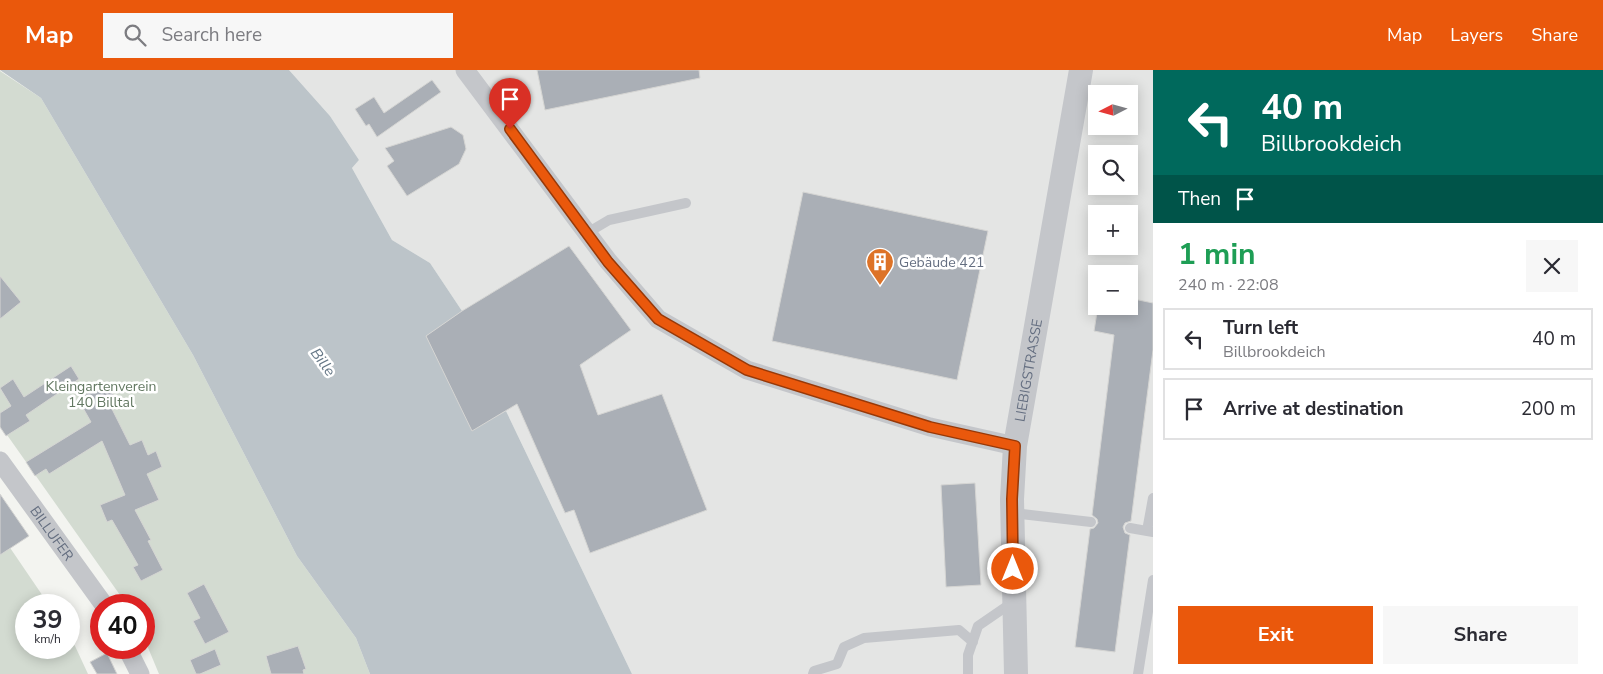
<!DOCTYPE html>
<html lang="en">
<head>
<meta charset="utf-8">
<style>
	:root { --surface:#fff; --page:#f7f7f7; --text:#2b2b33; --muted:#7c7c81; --line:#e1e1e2; --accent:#ea580c }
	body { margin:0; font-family:"Nunito Sans",sans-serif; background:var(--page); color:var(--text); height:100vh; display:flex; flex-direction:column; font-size:19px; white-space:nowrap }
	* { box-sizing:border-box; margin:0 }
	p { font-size:16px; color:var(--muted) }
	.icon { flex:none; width:28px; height:28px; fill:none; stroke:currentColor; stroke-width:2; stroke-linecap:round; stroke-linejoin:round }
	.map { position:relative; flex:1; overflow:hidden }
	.side { display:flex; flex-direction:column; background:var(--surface); width:450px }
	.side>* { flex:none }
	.banner { background:#00695c; color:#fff; overflow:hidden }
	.needle { width:32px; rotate:264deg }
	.buttons { position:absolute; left:1088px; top:15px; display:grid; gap:10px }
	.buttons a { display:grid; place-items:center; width:50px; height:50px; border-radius:0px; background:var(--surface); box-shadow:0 2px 12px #0003; font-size:25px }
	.speed { position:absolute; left:15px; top:524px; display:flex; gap:10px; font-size:25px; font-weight:700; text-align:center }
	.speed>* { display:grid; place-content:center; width:65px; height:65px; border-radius:50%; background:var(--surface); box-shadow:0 2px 12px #0003; line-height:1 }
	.speed small { font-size:12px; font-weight:400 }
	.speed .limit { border:8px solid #d22; background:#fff; color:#111 }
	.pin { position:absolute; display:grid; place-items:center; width:42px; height:42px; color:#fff; margin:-51px -21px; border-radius:50% 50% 50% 0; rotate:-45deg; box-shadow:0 0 5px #0007 }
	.pin .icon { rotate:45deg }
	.me { position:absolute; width:55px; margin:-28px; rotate:0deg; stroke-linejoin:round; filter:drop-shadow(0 0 4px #0008) }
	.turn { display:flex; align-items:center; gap:18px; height:105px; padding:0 25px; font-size:22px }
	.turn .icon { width:65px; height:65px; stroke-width:2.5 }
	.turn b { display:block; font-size:35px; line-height:42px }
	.then { display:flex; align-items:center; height:48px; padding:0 25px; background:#0003; gap:10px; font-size:19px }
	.round { display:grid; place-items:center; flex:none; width:52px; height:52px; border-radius:0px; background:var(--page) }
	.overview { display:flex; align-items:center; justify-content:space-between; height:85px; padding:0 25px }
	h1 { font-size:30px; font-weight:700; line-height:38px; color:#1e9e55 }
	.primary-button { display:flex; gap:10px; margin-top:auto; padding:10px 25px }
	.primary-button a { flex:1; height:58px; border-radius:0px; background:var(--accent); color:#fff; font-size:20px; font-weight:700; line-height:58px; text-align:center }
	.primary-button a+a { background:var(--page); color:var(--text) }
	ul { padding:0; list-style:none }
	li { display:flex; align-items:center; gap:15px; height:62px; margin:0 10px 8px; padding:0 15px; border:2px solid var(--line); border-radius:0px }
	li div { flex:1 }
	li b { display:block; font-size:19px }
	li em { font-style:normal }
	header { display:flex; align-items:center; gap:30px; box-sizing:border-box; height:70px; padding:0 25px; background:var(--accent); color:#fff }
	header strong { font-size:24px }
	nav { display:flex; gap:28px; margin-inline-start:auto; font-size:18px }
	.search { width:350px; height:45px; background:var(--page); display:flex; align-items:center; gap:12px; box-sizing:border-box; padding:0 18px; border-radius:0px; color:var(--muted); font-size:19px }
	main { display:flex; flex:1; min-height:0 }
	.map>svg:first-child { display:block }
	.built { fill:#e4e5e4; fill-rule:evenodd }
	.green { fill:#d3dbd1 }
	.water { fill:#bcc4c9 }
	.building { fill:#aaafb6; stroke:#d5d5d3 }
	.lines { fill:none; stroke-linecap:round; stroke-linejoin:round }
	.service { stroke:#c4c6ca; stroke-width:10 }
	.minor { stroke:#c4c6ca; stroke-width:19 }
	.tertiary { stroke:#c4c6ca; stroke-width:24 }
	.route-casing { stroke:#983908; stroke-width:12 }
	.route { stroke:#ea580c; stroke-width:9 }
	.labels { text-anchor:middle; stroke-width:5; stroke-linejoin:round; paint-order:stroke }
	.poi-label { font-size:14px; fill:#646e80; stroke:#fff; text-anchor:start }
	.street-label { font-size:14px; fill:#646e80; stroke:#fff }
	.park-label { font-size:14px; fill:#637862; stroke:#fff }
	.water-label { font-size:15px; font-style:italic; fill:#647685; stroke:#fff }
</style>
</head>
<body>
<header>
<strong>Map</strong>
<div class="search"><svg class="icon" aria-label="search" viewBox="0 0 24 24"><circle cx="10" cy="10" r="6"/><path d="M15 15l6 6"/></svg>Search here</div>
<nav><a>Map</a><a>Layers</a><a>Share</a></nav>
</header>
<main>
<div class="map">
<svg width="1153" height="604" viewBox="0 0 1153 604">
	<rect width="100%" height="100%" fill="#f3f4f0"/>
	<path class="built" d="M289,0H1153V604H632L506,341L472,361L426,266L462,241L430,193L392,170L352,98L359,90L330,46ZM1096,24H1129V56H1096ZM1096,84H1129V116H1096ZM1096,144H1129V176H1096ZM1096,204H1129V236H1096Z"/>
	<path class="green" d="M0,1L41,28L193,285L297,486L356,568L370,604H159L144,568V535H127L0,355Z
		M0,463L49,535H26V578H69V563L88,604H0Z"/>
	<path class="water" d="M0,0H289L330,46L359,90L352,98L392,170L430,193L462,241L426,266L472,360L506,341L632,604H370L356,568L297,486L193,285L41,28Z"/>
	<path class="building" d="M537,0H699L700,8L545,40Z
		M432,10L441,22L377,67L369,54L366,56L355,39L374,27L384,43Z
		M451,57L463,65L466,79L459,94L407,126L387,96L394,91L385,78Z
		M803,122L988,161L957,310L772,271Z
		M569,176L631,260L580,295L598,345L662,324L707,440L590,483L574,440L565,443L517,334L472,361L426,266L462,241Z
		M0,206L21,232L0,249Z
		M1129,228L1153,233V280L1131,451L1125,453L1123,457L1125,463L1130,465L1115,582L1075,577L1090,459L1094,458L1098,453L1097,449L1092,445L1114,265L1094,261L1098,236H1129Z
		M71,296L79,309L26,345L30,351L6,366L0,357V343L11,336L0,318L13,309L24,327Z
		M106,312L117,331L110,335L130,375L142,370L148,385L156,381L162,397L147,404L159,430L135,440L151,470L148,471L163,500L141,511L133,497L138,495L112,450L107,452L100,435L125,425L102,371L49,404L46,399L35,406L26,392L91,352L78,329Z
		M975,413L981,515L946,517L941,415Z
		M0,424L29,466L0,485Z
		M204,514L229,562L205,574L193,551L200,548L187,523Z
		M298,576L306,599L303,600L304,604H271L266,586Z
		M215,579L221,595L200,604H196L190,590Z
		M107,583L117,604H97L90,592Z"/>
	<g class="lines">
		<path class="service" d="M587,163L609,150L686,133
			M1013,443L1091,452
			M1130,458L1153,462
			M1147,461L1153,428
			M813,604L814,601L837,594L844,577L864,568L959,560L973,572
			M968,604V585L978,556L1013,532
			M1138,604L1153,510"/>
		<g class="minor">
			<path d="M465,0L608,191L658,249L747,300L930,357L1015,376"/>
			<path id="s1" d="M0,391L104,535"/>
			<path d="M127,578L140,604"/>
		</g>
		<path class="tertiary" id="s2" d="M1016,604L1012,429L1015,376L1081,0"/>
	</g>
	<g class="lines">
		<defs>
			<path id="route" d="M510,59L608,192L658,249L747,300L930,357L1015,376L1012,429L1013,499"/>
		</defs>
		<use href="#route" class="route-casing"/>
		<use href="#route" class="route"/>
	</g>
	<defs>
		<symbol id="building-pin" viewBox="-11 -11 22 30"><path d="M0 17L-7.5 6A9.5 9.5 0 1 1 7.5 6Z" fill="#dd7328" stroke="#fff"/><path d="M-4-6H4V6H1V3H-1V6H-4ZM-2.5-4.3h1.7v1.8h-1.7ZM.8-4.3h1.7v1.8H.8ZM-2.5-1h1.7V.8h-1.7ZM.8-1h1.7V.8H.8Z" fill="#fff"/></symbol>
	</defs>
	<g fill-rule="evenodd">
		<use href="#building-pin" x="864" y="176" width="32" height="43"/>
	</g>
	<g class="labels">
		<g class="poi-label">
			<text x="899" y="197">Gebäude 421</text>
		</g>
		<g class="street-label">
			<text dy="5" stroke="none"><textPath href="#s2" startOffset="305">LIEBIGSTRASSE</textPath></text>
			<text dy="5" stroke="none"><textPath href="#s1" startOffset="89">BILLUFER</textPath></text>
		</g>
		<g class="park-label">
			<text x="101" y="321">Kleingartenverein<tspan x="101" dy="16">140 Billtal</tspan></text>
		</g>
		<g class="water-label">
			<text transform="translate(323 292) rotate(54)" y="5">Bille</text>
		</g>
	</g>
</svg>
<div class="buttons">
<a><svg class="needle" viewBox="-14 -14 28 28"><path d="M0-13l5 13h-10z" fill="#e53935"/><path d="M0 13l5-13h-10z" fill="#7c7c81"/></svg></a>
<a><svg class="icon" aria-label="search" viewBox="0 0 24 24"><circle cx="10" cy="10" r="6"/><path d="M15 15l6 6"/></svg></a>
<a>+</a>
<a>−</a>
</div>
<div class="speed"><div>39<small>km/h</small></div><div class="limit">40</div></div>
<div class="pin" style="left:510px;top:59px;background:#d93025"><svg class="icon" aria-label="arrive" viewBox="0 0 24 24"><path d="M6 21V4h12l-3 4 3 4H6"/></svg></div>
<svg class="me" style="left:1013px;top:499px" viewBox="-20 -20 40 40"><circle r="17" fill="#ea580c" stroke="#fff" stroke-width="3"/><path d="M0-11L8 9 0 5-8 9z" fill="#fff"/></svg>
</div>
<section class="side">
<div class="banner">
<div class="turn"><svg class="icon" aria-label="left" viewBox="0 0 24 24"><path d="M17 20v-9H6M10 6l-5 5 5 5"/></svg><div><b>40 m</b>Billbrookdeich</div></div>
<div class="then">Then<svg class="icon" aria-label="arrive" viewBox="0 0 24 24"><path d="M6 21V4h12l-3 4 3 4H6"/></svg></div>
</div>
<div class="overview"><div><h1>1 min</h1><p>240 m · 22:08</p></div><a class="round"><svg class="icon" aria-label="close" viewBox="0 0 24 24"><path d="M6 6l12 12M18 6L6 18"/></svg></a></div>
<ul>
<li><svg class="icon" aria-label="left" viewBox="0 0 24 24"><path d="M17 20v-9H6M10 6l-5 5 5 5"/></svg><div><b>Turn left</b><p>Billbrookdeich</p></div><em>40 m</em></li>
<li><svg class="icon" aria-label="arrive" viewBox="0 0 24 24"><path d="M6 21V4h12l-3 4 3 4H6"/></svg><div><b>Arrive at destination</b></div><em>200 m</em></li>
</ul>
<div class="primary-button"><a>Exit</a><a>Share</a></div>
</section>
</main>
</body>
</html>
